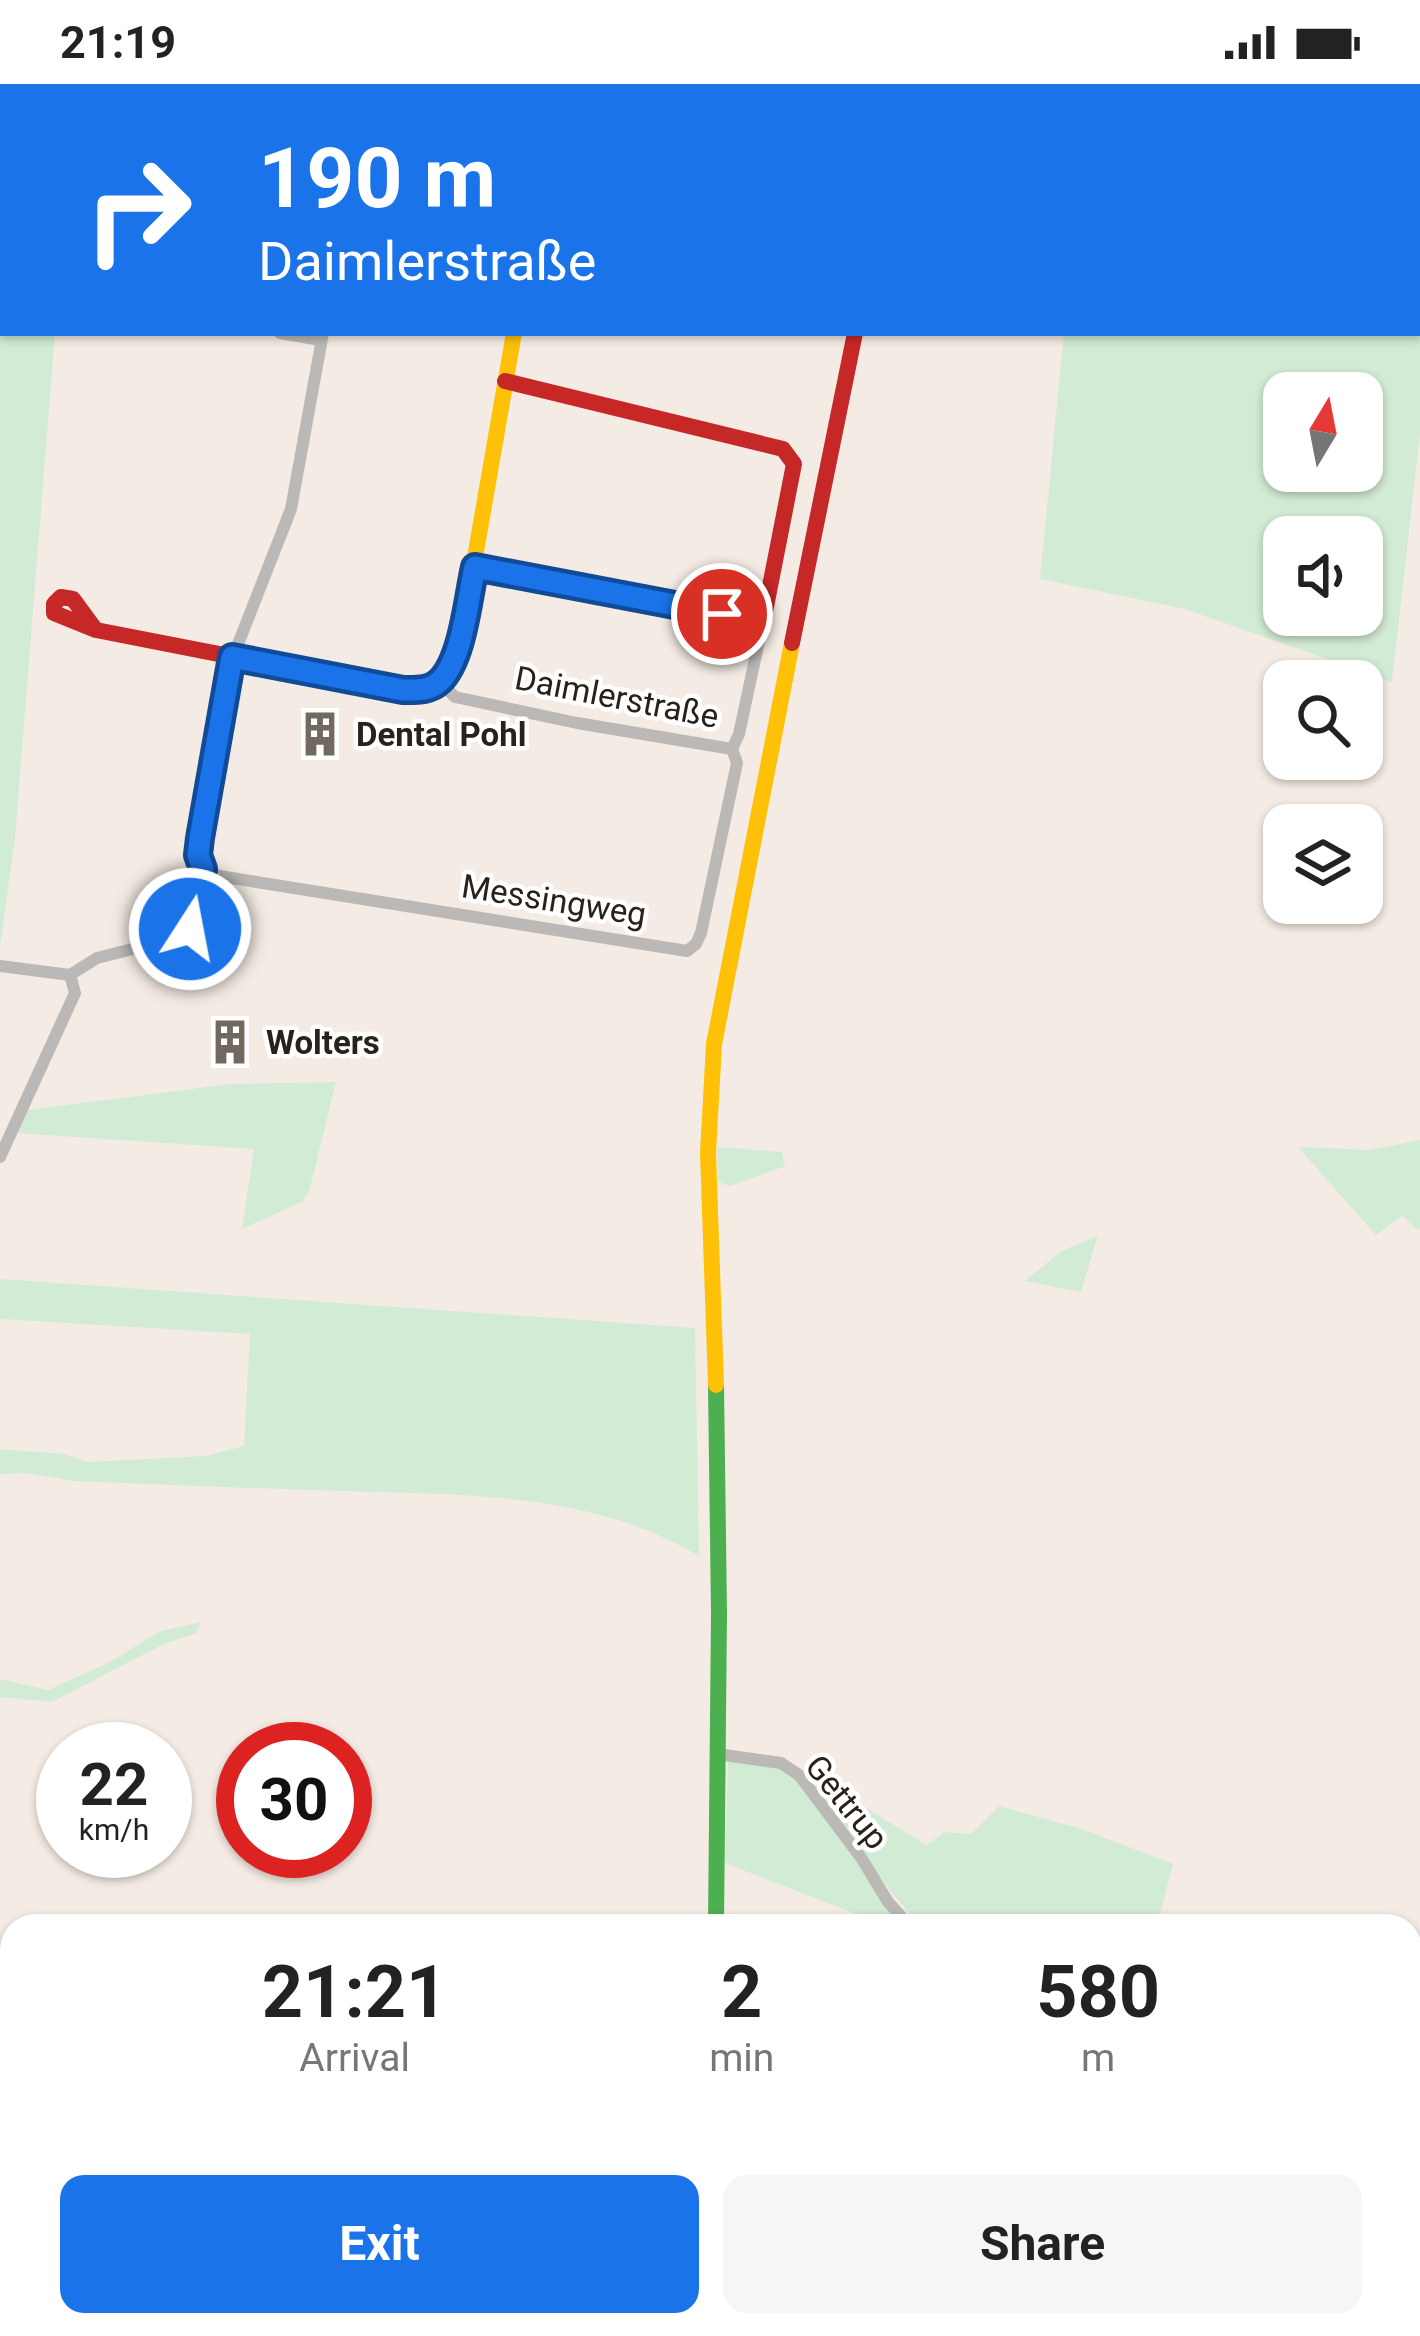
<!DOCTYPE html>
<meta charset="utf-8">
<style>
:root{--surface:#fff;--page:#f6f6f6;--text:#222;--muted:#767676;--accent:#1a73e8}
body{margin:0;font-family:Roboto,sans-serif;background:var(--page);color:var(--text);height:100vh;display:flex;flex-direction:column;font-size:45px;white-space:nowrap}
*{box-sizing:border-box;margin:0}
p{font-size:39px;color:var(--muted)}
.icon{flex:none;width:66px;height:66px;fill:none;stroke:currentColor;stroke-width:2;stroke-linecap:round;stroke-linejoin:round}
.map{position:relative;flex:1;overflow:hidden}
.details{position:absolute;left:0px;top:1830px;width:1422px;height:423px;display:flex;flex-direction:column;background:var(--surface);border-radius:36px 36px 0 0;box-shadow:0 3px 9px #0004}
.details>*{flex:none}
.guide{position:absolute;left:0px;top:0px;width:1422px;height:252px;box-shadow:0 3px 9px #0004;background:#1a73e8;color:#fff;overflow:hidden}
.needle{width:78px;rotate:10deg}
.fabs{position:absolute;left:1263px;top:288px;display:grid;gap:24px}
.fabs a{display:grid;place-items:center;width:120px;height:120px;border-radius:24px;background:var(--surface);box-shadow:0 3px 9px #0004;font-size:60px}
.speed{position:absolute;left:36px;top:1638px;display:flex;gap:24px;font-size:60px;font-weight:700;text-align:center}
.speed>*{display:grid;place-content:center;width:156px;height:156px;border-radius:50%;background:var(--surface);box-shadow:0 3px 9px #0004;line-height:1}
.speed small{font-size:30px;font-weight:400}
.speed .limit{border:18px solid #d22;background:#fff;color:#111}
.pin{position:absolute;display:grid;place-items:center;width:102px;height:102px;color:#fff;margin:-51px;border:6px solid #fff;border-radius:50%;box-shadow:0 3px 12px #0007}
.me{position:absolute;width:132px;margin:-66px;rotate:11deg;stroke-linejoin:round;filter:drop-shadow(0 0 9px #0008)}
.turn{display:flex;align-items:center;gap:42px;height:252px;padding:0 60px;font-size:54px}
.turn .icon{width:156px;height:156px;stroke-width:2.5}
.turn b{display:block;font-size:84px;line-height:102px}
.eta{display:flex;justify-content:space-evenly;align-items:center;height:204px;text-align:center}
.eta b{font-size:72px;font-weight:700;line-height:84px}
.cta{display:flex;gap:24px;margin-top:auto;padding:24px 60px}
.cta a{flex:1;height:138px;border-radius:24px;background:var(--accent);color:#fff;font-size:48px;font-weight:700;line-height:138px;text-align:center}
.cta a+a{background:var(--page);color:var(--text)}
.status{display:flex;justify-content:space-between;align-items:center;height:84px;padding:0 60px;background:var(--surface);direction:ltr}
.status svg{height:33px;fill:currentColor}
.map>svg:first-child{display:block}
</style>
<div class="status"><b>21:19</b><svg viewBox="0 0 49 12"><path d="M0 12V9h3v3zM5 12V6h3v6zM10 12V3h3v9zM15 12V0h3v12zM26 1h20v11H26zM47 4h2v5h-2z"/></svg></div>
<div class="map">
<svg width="1420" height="2252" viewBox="0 0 1420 2252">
<rect width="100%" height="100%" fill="#f4ece4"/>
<!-- green -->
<g fill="#d2ebd4" fill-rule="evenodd">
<path d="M0,0l60,3h-57v246h52l-40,505 -15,108z"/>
<path d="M1237,0h183v350l-28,248 -207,-73 -145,-30 24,-246h355v-246h-183zM1284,309h78v78h-78zM1284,453h78v78h-78z"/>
<path d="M336,998l-27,110 -7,10 -60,27 12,-80 -238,-16 11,-23 204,-26z"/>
<path d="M1420,1056v88l-2,2 -16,-14 -26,19 -78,-88 71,3z"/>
<path d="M717,1063l65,5 3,14 -55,20 -12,-4z"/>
<path d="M1098,1151l-17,57 -56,-11 35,-29z"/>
<path d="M0,1195l695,49 4,228c-108,-65 -236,-61 -359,-65 -89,-3 -178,-6 -267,-10l-48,-8 -25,1v-25l64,5 24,8 117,-6 39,-10 6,-112 -250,-15z"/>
<path d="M201,1538l-4,11 -31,10 -114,59 -52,-5v-18l48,11 62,-28 51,-31z"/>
<path d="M734,1674l55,12 118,156h-20l-162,-63 3,-100z"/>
<path d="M826,1700l101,61 17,-13 27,2 28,-28 83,23 91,35 -16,62h-237l-37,-44 -68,-96z"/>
</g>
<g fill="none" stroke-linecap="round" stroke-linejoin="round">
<!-- street -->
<g stroke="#bbb8b5" stroke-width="12">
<path d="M564,3l1,-3"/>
<path d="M280,249l41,7"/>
<path d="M440,598l15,15 122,26 155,26"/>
<path d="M732,665l7,-15 24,-112"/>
<path d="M203,785l16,7 468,75 9,-7 5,-11 36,-170 -5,-14"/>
<path d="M0,882l70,9"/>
<path d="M70,891l27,-17 83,-21 10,-8 13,-60 -5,-14 2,-17 33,-181 58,-148 32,-176"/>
<path d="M0,1073l75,-164 -5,-18"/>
<path d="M717,1670l64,9 18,12 63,84 26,43 22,24"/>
<path d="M1410,2084l10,6"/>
</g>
<!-- fast -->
<g stroke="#4caf50" stroke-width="16">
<path d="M716,1301l3,228 -3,313"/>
<path d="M711,2252l1,-11"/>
</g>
<!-- slow -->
<g stroke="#ffc107" stroke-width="16">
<path d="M97,0l12,3"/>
<path d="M902,3l1,-3"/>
<path d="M466,525l48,-276"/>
<path d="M716,1301l-8,-232 6,-109 78,-401"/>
</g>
<!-- jam -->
<g stroke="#c62828" stroke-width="16">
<path d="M475,483l288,55 31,-158 -11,-15 -278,-68"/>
<path d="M95,545l-22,-30 -12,-2 -7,7v9l42,17 307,60c53,0 53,-38 63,-81"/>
<path d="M792,559l63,-310"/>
</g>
</g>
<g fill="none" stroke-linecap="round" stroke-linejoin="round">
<!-- route casing -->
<g stroke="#114b97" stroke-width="30">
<path id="route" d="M190,845l13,-60 -5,-14 2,-17 32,-181 171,33c13,0 27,1 37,-9 23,-22 28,-84 35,-114l247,47"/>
</g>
<!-- route -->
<use href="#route" stroke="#1a73e8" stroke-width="21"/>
</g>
<!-- icons -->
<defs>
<g id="building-bare" transform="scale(3.6)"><path d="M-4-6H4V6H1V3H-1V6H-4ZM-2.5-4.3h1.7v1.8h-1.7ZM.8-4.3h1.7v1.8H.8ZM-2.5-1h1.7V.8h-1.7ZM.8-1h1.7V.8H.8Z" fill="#71685f" stroke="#fff" stroke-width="2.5" paint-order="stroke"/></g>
</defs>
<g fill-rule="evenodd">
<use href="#building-bare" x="320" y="650"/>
<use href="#building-bare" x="230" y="958"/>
</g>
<g text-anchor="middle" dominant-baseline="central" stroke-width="9" stroke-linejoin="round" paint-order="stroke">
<!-- street labels -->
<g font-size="33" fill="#2a2118" stroke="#fff">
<text transform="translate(617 613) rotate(11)">Daimlerstraße</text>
<text transform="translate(554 816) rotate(9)">Messingweg</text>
<text transform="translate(847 1718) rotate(51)">Gettrup</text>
</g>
<!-- poi labels -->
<g font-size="33" font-weight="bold" fill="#2a2118" stroke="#fff" text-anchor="start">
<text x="356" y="650">Dental Pohl</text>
<text x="266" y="958">Wolters</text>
</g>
</g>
</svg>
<div class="fabs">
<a><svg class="needle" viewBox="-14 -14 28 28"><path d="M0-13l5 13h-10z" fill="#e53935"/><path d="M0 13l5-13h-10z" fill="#767676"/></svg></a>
<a><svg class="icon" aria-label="sound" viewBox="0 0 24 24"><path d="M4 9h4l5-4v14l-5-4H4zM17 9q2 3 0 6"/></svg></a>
<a><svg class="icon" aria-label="search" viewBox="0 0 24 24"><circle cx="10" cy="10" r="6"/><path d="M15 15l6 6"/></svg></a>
<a><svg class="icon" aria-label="layers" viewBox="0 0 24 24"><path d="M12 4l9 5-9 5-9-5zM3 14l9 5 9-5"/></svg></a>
</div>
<div class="speed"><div>22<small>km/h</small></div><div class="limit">30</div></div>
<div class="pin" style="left:722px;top:530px;background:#d93025"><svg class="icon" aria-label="arrive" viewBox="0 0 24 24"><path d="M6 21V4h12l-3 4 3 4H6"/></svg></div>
<svg class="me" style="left:190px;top:845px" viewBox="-20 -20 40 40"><circle r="17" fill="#1a73e8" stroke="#fff" stroke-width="3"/><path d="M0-11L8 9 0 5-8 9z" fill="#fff"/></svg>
<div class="guide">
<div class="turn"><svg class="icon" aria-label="right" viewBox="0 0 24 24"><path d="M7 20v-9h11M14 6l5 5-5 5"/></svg><div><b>190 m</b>Daimlerstraße</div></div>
</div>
<section class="details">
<div class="eta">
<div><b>21:21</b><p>Arrival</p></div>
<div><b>2</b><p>min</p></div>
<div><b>580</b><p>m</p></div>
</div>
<div class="cta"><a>Exit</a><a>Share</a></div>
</section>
</div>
